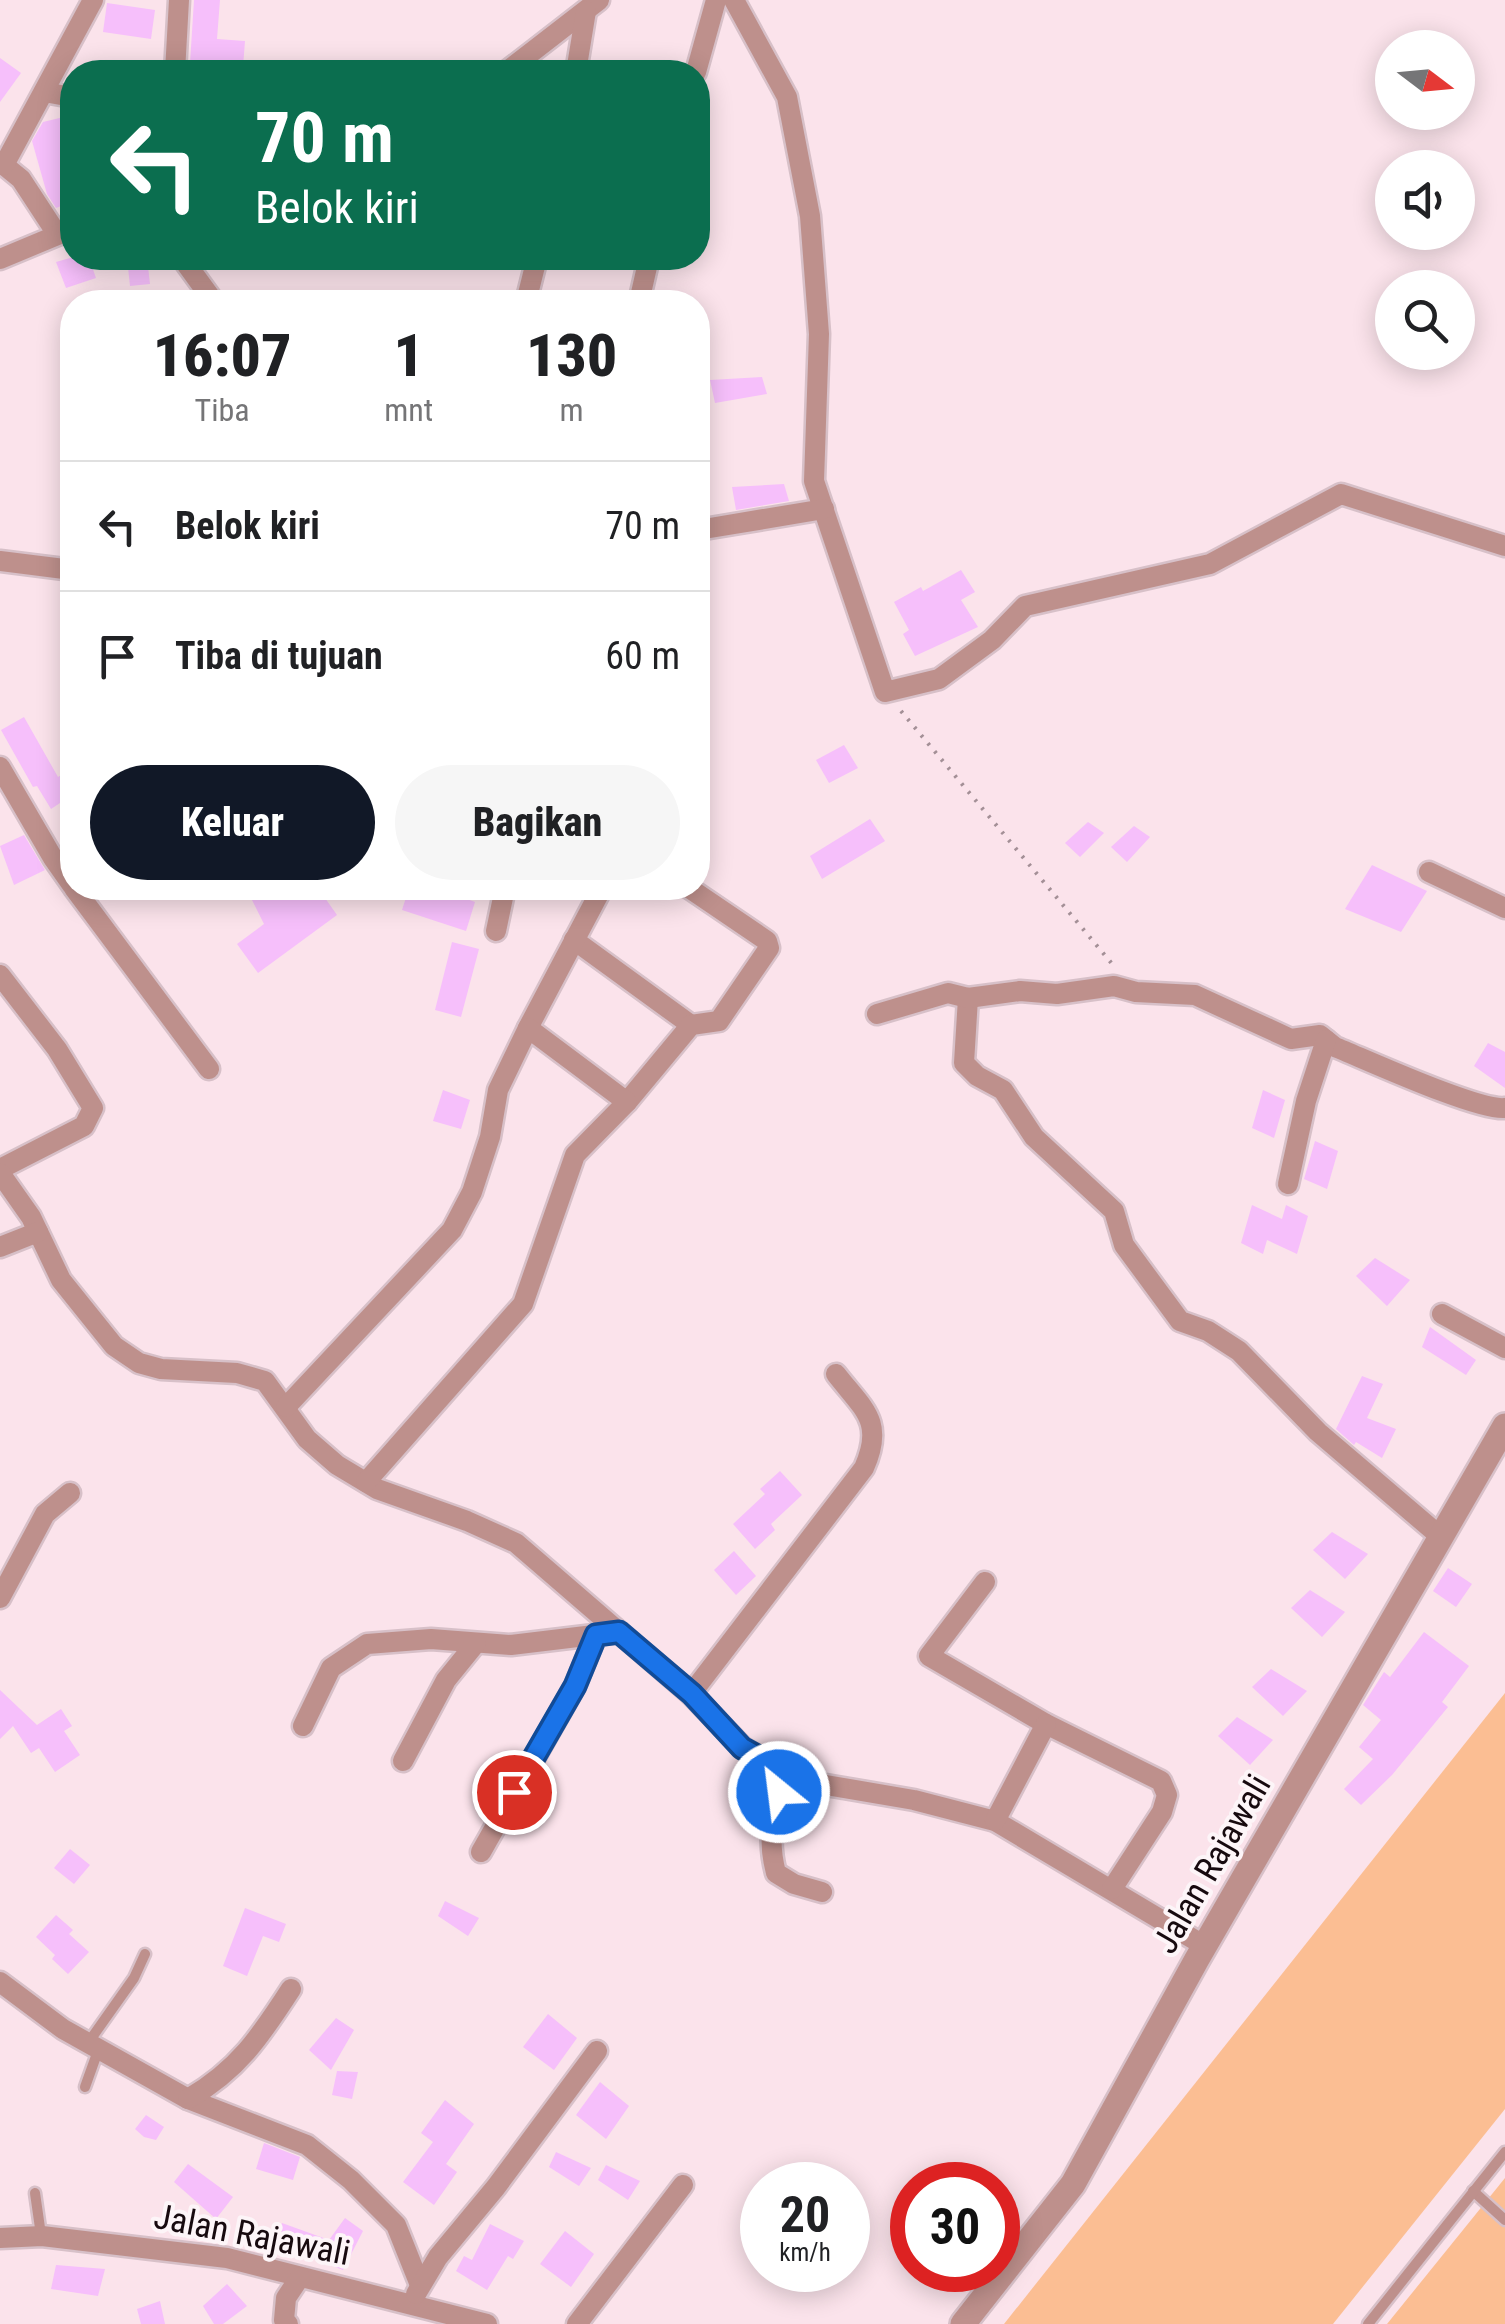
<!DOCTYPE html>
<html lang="id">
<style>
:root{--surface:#fff;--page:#f6f6f6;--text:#202124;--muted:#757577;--line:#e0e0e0;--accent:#111827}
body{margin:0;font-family:"Roboto Condensed",sans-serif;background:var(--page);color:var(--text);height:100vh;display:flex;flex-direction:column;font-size:38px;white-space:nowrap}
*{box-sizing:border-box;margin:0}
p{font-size:32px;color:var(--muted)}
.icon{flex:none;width:55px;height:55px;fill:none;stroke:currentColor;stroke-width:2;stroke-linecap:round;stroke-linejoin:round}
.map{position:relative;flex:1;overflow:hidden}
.drawer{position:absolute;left:60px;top:290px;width:650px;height:610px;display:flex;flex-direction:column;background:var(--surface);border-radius:40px;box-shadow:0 5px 25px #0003}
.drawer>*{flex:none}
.hud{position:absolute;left:60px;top:60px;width:650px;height:210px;border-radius:40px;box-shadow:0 5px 25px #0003;background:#0b6e4f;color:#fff;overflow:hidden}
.needle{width:65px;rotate:106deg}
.buttons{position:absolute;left:1375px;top:30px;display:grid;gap:20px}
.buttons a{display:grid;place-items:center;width:100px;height:100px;border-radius:50%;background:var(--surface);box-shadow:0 5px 25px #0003;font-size:50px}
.speed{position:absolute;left:740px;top:2162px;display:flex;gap:20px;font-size:50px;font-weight:700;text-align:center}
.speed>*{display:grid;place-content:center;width:130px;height:130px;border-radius:50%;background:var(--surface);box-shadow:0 5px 25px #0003;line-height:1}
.speed small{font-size:25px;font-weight:400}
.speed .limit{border:15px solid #d22;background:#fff;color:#111}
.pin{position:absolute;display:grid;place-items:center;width:85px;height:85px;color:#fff;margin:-42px;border:5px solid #fff;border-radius:50%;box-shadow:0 2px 10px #0007}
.me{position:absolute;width:110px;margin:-55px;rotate:331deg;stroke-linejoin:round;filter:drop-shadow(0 0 8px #0008)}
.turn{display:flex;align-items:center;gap:35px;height:210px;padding:0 30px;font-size:45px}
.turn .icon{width:130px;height:130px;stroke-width:2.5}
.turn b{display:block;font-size:70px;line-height:85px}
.eta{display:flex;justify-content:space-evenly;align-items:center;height:170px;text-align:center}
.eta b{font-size:60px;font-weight:800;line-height:70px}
.cta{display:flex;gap:20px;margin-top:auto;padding:20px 30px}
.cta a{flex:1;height:115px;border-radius:60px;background:var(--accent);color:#fff;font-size:40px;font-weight:800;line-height:115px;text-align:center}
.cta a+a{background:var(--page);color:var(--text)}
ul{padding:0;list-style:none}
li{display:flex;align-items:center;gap:30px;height:130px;padding:0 30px;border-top:2px solid var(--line)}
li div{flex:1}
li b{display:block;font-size:38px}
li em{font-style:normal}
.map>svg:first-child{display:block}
</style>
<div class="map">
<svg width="1505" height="2324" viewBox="0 0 1505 2324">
<rect width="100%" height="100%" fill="#fbe3eb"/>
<!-- green -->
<g fill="#fbbe93">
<path d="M1505,1693v416l-172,215h-329z"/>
<path d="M1505,2178v146h-118z"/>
</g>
<!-- building -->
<g fill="#f6bffb">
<path d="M194,0h26l-3,39 28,2 -2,26 -53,-4z"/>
<path d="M107,3l48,7 -4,29 -48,-7z"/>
<path d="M0,58l21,15 -21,29z"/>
<path d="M72,115v87l-16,6 -9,-14 -15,-53 11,-19z"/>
<path d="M70,258h19l7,20 -30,10 -10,-26z"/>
<path d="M127,258h20l3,26 -20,2z"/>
<path d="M762,377l5,17 -52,9 -5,-23z"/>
<path d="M784,484l5,17 -53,9 -4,-23z"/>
<path d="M961,570l14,22 -14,8 17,27 -63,29 -12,-22 6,-4 -15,-28 27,-15 2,4z"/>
<path d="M24,717l34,60 14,-9v27l-21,14 -14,-23 -4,1 -32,-57z"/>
<path d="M844,745l14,23 -29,15 -13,-23z"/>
<path d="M870,819l15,22 -63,38 -12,-23z"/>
<path d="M1088,822l16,11 -24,24 -15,-14z"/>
<path d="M1134,826l16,11 -23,25 -16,-15z"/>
<path d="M24,835l21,35 -31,15 -14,-39z"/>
<path d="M1372,865l55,26 -26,41 -56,-23z"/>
<path d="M246,888h72l19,27 -79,58 -21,-29 27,-20z"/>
<path d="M409,888h28l38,14 -9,29 -64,-21z"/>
<path d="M452,942l27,7 -18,68 -26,-7z"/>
<path d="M1488,1043l17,9v36l-31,-22z"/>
<path d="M443,1090l27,10 -9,29 -28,-8z"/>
<path d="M1263,1090l22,10 -11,38 -22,-10z"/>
<path d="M1315,1141l23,10 -11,38 -23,-10z"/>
<path d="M1252,1205l30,14 4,-14 22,11 -11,38 -30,-14 -4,14 -22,-11z"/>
<path d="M1375,1258l35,22 -23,26 -31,-30z"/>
<path d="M1430,1327l46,33 -10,15 -44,-28z"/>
<path d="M1362,1376l21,8 -16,34 29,11 -14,29 -26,-16 -2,3 -18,-16z"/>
<path d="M780,1471l22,24 -31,29 4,6 -20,19 -22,-25 32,-30 -5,-5z"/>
<path d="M1332,1532l36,22 -23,25 -32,-29z"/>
<path d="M734,1551l22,25 -20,19 -22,-25z"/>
<path d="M1448,1568l24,16 -16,23 -23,-16z"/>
<path d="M1310,1590l35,22 -23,25 -31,-29z"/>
<path d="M1424,1632l45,34 -27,36 6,5 -56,68 -31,30 -17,-16 29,-30 -14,-12 22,-27 -18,-15 21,-33 6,5z"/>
<path d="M1271,1669l36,22 -24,25 -31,-29z"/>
<path d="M0,1690l37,35 24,-16 11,17 -8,5 16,24 -25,17 -16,-24 -8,5 -18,-27 -13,13z"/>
<path d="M1237,1717l36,23 -23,25 -32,-29z"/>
<path d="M70,1849l20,16 -16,19 -20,-16z"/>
<path d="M445,1901l34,17 -11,18 -30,-20z"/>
<path d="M245,1908l41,16 -7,18 -16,-6 -16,40 -24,-10z"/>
<path d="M56,1915l17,15 -4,4 20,18 -21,22 -16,-15 3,-4 -19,-18z"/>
<path d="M548,2014l29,24 -23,32 -31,-23z"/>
<path d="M336,2018l18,12 -23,40 -22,-20z"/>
<path d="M337,2071l21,1 -6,27 -20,-4z"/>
<path d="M600,2082l29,24 -23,33 -30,-24z"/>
<path d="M445,2100l29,24 -28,40 11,8 -23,33 -31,-23 30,-40 -12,-9z"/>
<path d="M146,2115l18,12 -8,13 -12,-3 -9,-8z"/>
<path d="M264,2143l36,14 -7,23 -37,-11z"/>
<path d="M556,2152l35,16 -12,18 -30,-19z"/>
<path d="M188,2164l45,33 -17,22 -42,-37z"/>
<path d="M606,2165l34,16 -12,19 -30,-20z"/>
<path d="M345,2218l18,13 -20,39 -71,-27 10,-20 47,17z"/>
<path d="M490,2224l34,17 -11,18 -5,-3 -21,34 -31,-19 8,-15 8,4z"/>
<path d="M565,2231l29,23 -23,33 -31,-23z"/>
<path d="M56,2265l49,4 -7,27 -47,-7z"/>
<path d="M227,2284l20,22 -24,18h-9l-11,-18z"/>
<path d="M160,2301l5,23h-24l-4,-15z"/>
</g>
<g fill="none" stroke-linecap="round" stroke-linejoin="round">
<!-- service casing -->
<g stroke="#d7c0c8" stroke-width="15">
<g id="service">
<path d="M88,2043l46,-65 11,-24"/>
<path d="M85,2087l14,-39"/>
<path d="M1473,2191l32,29"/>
<path d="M35,2193l6,42"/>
<path d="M1368,2324l137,-172"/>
</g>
</g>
<!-- minor casing -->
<g stroke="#d7c0c8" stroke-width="25">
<g id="minor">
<path d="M734,0l53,97 23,119 9,118 -5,147 71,211 54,-13 53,-39 33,-34 185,-42 131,-70 164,52"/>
<path d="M175,72l4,-72"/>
<path d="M506,72l93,-72"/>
<path d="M576,72l10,-61"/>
<path d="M696,72l20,-72"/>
<path d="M44,92l28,5"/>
<path d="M0,162l21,17 36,55"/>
<path d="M4,165l89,-165"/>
<path d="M182,258l32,44"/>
<path d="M0,259l72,-30"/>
<path d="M526,302l11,-44"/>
<path d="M639,302l10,-44"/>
<path d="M698,530l126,-21"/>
<path d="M0,561l72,9"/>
<path d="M0,767l53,91 19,27"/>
<path d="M1429,872l76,36"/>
<path d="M74,888l135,181"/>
<path d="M496,931l9,-43"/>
<path d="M574,940l117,85"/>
<path d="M0,975l57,74 36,59 -9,18 -84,43"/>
<path d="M968,998l-4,65 13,13 26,14 31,47 80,74 10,34 56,76 28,10 31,20 79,81 123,105"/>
<path d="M877,1014l71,-21 20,5 52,-7 37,3 57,-8 22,6 59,3 96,44 29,-4 15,12c32,13 143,64 170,61"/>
<path d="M528,1028l74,-140"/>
<path d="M627,1102l64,-77 28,-4 50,-73 -2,-7 -78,-53"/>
<path d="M0,1173l31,44 30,63 53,66 25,17 22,6 76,4 28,8 42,58 30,26 40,24 90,32 49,22 175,151"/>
<path d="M1288,1184l18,-83 20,-61"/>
<path d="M0,1247l38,-15"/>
<path d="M1442,1314l63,34"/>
<path d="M836,1374c27,35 49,47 28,94l-173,226 52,54 43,24 34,12 94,16 81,21 210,125"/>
<path d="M286,1407l166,-177 20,-38 18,-55 8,-47 30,-62 99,74 -52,53 -52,149 -157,178"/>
<path d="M985,1582l-56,74 117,68 115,57 6,14 -5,17 -50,77"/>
<path d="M0,1598l45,-84 25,-21"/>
<path d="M303,1726l28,-58 36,-24 64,-5 80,6 108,-13"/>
<path d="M403,1761l43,-81 30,-37"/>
<path d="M786,1772c-12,35 -20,64 -10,101l18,11 28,8"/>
<path d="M995,1821l51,-97"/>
<path d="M481,1852l94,-166 21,-51"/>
<path d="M0,1982l63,47 125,70 119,46 44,35 45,45 24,60"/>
<path d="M188,2099c50,-29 72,-62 103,-110"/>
<path d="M0,2238l42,-2 185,22 260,66"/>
<path d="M416,2294l22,-37 58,-70 101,-136"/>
<path d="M288,2324l-4,-4 2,-22 14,-21"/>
<path d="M577,2324l106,-139"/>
</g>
</g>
<!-- tertiary casing -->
<g stroke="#d7c0c8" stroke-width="30">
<path id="tertiary" d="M963,2324l110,-140 124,-225 308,-533"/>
</g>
<!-- path -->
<path stroke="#a38f96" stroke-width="4" stroke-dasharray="2.5 8" stroke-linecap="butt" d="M901,711l212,254"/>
<!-- service -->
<use href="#service" stroke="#be908c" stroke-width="10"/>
<!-- minor -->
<use href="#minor" stroke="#be908c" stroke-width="20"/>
<!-- tertiary -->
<use href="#tertiary" stroke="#be908c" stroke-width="25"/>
</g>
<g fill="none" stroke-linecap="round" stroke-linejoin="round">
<!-- route casing -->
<g stroke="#114b97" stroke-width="25">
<path id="route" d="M514,1792l61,-106 21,-51 23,-3 73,62 50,54 44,24 -7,20"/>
</g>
<!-- route -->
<use href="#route" stroke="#1a73e8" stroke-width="18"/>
</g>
<g text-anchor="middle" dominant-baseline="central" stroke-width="8" stroke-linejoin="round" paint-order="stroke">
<!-- street labels -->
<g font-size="35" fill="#170a0f" stroke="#fdf5f8">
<text transform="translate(1212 1864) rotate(-60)">Jalan Rajawali</text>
<text transform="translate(252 2235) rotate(11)">Jalan Rajawali</text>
</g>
</g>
</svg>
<div class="buttons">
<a><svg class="needle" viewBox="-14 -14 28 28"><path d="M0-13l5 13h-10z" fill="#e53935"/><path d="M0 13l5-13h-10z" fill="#757577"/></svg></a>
<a><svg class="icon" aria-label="sound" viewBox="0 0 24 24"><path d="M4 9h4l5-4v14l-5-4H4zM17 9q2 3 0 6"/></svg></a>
<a><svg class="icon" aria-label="search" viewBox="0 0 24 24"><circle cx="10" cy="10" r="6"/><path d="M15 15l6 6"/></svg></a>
</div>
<div class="speed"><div>20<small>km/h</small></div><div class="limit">30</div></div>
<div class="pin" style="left:514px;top:1792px;background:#d93025"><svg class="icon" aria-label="arrive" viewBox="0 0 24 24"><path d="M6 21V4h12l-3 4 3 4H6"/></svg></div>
<svg class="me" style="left:779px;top:1792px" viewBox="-20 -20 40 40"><circle r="17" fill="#1a73e8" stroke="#fff" stroke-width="3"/><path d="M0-11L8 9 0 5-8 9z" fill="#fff"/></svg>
<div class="hud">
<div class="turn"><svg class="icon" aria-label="left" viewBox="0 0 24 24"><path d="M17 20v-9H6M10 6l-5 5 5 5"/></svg><div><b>70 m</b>Belok kiri</div></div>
</div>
<section class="drawer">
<div class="eta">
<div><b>16:07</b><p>Tiba</p></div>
<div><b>1</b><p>mnt</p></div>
<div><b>130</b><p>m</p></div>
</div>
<ul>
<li><svg class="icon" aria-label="left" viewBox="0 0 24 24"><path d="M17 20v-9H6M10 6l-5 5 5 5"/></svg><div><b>Belok kiri</b></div><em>70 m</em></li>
<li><svg class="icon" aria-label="arrive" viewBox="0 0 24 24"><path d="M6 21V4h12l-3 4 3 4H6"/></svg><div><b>Tiba di tujuan</b></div><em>60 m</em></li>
</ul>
<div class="cta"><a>Keluar</a><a>Bagikan</a></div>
</section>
</div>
